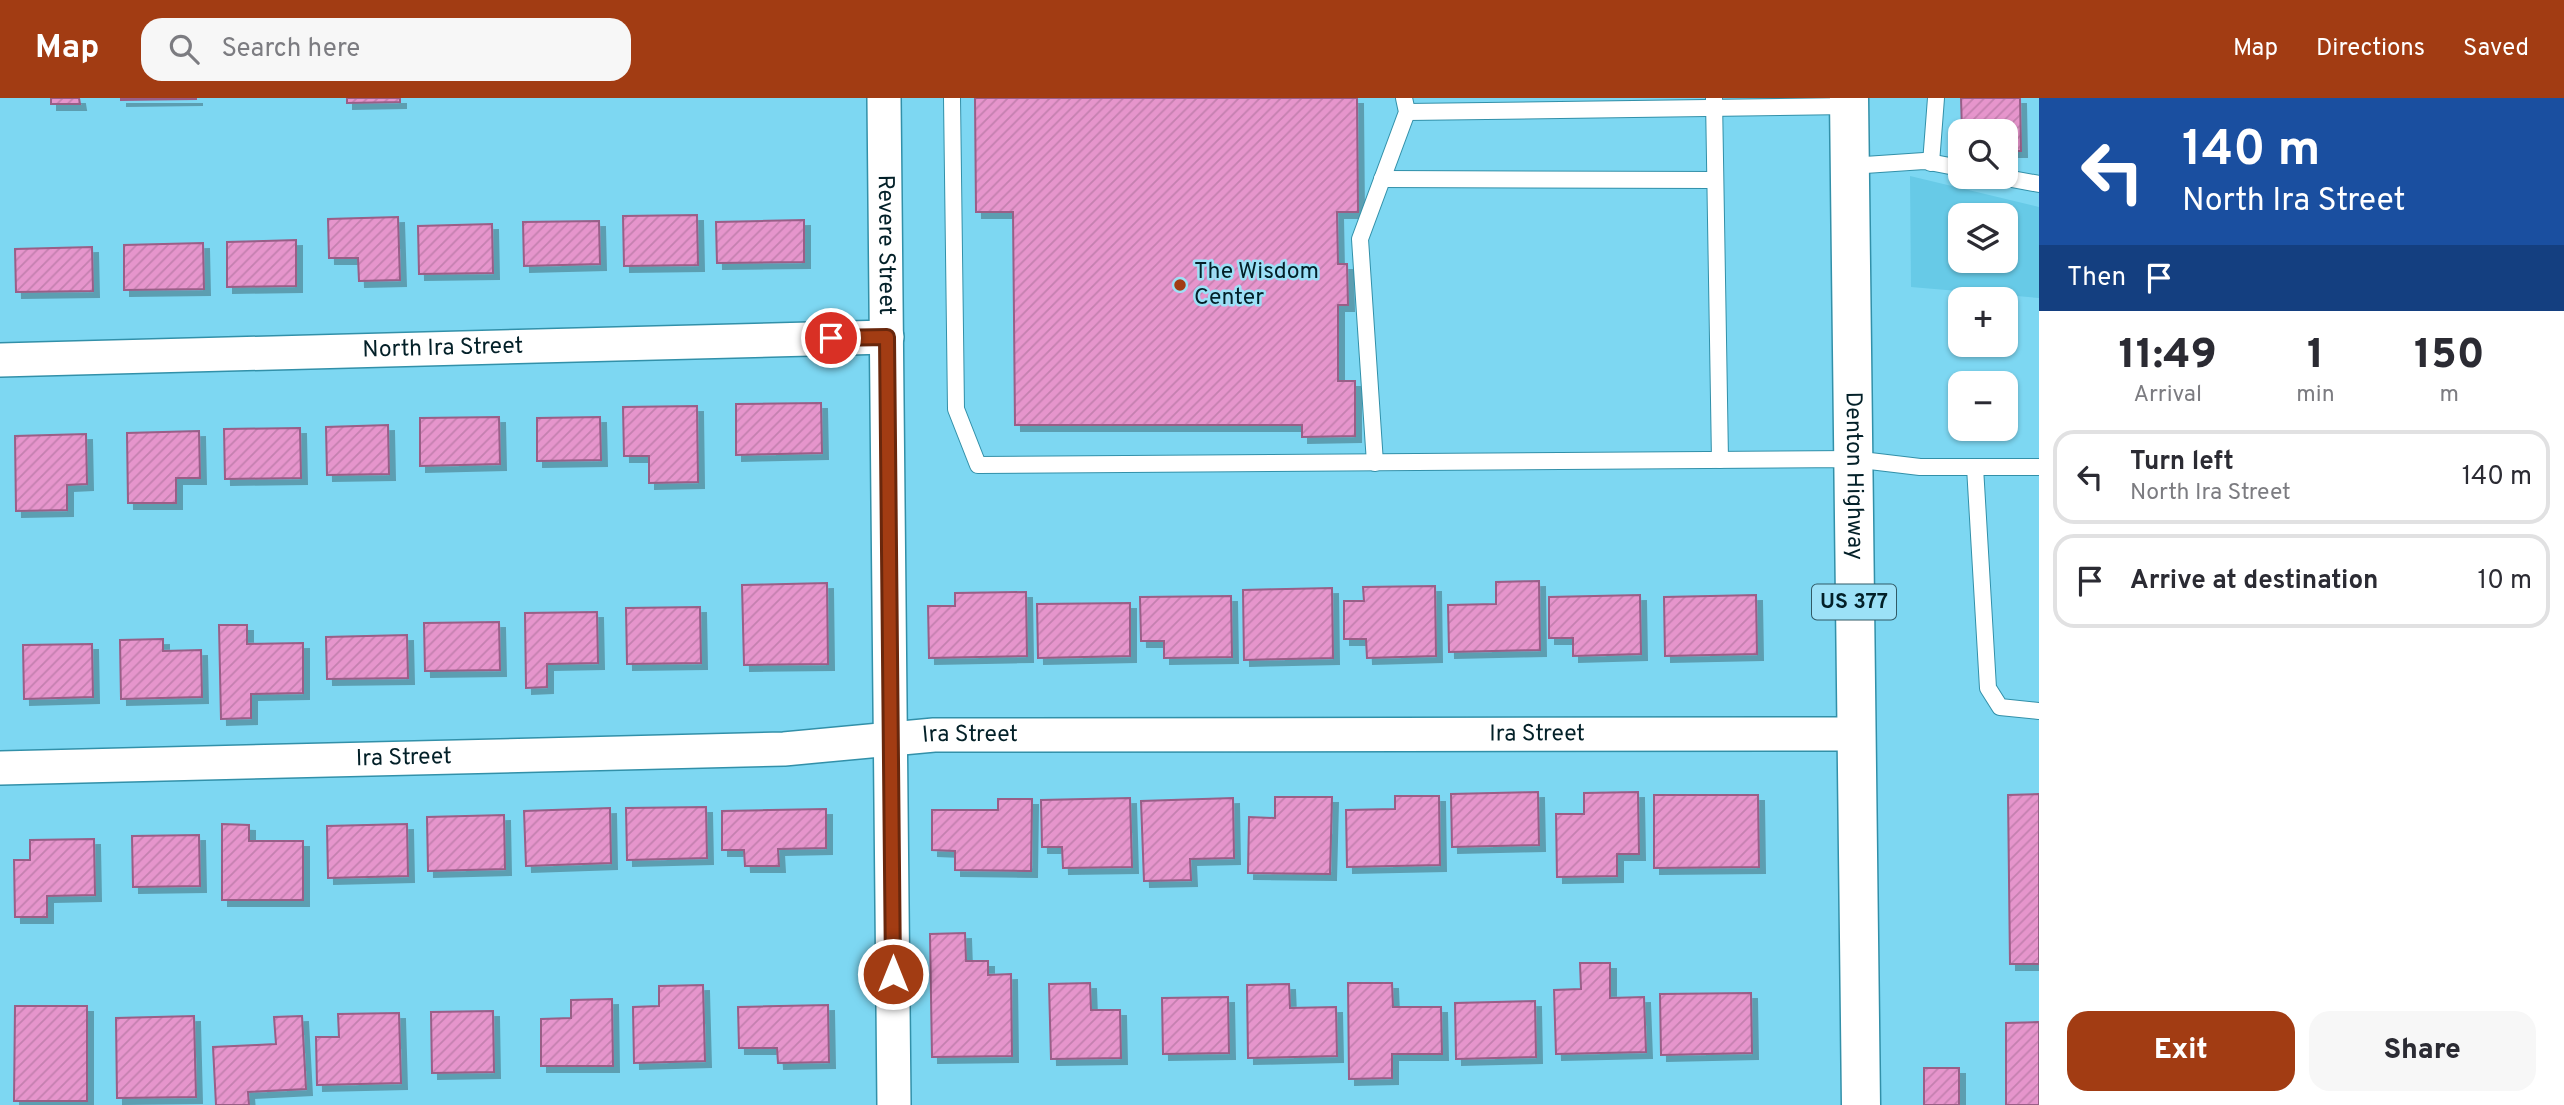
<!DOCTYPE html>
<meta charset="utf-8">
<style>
:root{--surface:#fff;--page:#f7f7f7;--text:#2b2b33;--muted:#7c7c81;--line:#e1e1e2;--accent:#a23c13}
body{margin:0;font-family:Overpass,sans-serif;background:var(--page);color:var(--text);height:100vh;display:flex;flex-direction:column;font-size:26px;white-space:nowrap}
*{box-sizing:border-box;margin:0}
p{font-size:23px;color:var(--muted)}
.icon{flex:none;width:38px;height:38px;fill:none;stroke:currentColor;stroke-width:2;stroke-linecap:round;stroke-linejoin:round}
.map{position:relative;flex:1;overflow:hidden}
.sheet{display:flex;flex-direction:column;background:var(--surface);width:525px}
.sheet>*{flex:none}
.hud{background:#1a4fa0;color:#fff;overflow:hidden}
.buttons{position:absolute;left:1948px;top:21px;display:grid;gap:14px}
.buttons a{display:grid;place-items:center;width:70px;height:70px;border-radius:14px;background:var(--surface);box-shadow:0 2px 5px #0004;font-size:35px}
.pin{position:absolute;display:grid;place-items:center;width:60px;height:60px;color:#fff;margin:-30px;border:4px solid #fff;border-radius:50%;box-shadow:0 2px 7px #0007}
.me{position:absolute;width:77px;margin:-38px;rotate:0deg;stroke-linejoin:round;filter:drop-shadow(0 0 5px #0008)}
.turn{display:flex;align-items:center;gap:24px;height:147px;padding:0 28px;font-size:32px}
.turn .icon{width:91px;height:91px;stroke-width:2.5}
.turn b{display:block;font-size:49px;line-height:60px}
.then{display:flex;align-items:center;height:66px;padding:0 28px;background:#0003;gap:14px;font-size:26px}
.eta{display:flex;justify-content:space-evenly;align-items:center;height:119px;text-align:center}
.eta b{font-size:42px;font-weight:800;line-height:49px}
.primary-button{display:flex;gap:14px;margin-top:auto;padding:14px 28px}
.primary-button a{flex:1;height:80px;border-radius:21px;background:var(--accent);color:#fff;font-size:28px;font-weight:800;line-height:80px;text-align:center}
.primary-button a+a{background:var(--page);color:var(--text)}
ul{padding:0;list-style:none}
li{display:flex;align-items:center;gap:21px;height:94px;margin:0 14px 10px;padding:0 14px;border:4px solid var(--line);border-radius:21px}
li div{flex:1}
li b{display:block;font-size:26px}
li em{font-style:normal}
header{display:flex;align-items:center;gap:42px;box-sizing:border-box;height:98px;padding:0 35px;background:var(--accent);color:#fff}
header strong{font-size:33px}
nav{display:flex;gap:38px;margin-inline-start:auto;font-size:24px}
.search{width:490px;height:63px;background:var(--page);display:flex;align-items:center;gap:18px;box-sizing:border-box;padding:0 24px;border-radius:21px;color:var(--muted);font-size:26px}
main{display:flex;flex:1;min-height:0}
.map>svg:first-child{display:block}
</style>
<header>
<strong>Map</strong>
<div class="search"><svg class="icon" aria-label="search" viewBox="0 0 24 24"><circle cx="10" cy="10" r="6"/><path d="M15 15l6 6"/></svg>Search here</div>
<nav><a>Map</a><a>Directions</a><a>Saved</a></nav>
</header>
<main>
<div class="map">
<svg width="2039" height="1007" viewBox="0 0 2039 1007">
<defs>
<pattern id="building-hatch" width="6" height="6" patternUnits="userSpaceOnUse" patternTransform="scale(1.75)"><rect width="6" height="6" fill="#e695cc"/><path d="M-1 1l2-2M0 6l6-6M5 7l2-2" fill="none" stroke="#c480af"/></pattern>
<filter id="shadow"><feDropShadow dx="6" dy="6" stdDeviation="0" flood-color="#0004"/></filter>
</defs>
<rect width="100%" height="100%" fill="#7dd7f2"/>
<!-- built -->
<path fill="#67cae7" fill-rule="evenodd" d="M1910,78l129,31v91l-128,-11zM1960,117h46v46h-46z"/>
<!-- building -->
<g fill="url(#building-hatch)" stroke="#995e87" stroke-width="2" filter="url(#shadow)">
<path d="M51,0h28l1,6h-29z"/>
<path d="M121,0h75v1l-75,1z"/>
<path d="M347,0h53v4l-53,1z"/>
<path d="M975,0h382l1,114h-21l1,52h9l1,41h-10v76h17v55l-53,1v-12h-287l-2,-213h-37z"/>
<path d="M1961,0h59l1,53h-15v-20h-44z"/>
<path d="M697,117l1,50 -74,1 -1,-50z"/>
<path d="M398,119l2,63 -41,1 -1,-23h-29l-1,-39z"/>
<path d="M804,122v42l-87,1 -1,-41z"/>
<path d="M599,123l1,43 -76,2 -1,-44z"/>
<path d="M492,126l1,49 -74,1 -1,-48z"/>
<path d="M296,142v46l-69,1v-45z"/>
<path d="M203,145l1,46 -80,1v-45z"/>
<path d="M92,149l1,44 -77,1 -1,-43z"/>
<path d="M821,305l1,50 -86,2v-51z"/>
<path d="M697,308l1,76 -49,1v-27h-25l-1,-49z"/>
<path d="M499,319l1,47 -80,2v-48z"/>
<path d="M600,319l1,43 -64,1v-43z"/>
<path d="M388,327l1,49 -62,1 -1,-48z"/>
<path d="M300,330l1,50 -76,1 -1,-50z"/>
<path d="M199,333l1,47h-24v25h-48l-1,-70z"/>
<path d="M86,336l1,50 -20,1v25l-51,1 -1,-75z"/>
<path d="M1539,483l1,69 -91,2 -1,-47 48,-1v-22z"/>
<path d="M827,485l1,81 -84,1 -2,-80z"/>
<path d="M1435,488l1,70 -69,2 -1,-19h-22v-38h20l-1,-14z"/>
<path d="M1332,490l1,70 -89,2 -1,-70z"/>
<path d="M1026,494l1,64 -98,2 -1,-52h27v-13z"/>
<path d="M1640,497l1,59 -68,2v-18h-24v-41z"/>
<path d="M1756,497l1,59 -92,2 -1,-59z"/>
<path d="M1231,498l1,61 -68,1v-17h-23l-1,-44z"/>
<path d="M1130,505v53l-92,2 -1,-54z"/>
<path d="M700,509l1,56 -74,1 -1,-56z"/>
<path d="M597,514l1,51 -51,1v23l-21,1 -1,-75z"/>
<path d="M499,524l1,48 -75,1 -1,-48z"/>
<path d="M219,527h28v19l56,-1v50l-52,1v24l-30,1z"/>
<path d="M407,537l1,43 -81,1 -1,-42z"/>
<path d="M163,541v12l38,-1 1,47 -81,2 -1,-59z"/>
<path d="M92,546l1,53 -69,2 -1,-54z"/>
<path d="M1538,694l1,53 -87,2 -1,-53z"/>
<path d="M1638,694l1,62h-22v22l-60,1 -1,-63h28v-21z"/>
<path d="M2039,696v170h-29l-2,-169z"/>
<path d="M1654,697h104l1,72 -105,1z"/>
<path d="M1395,698h44l1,69 -93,2 -1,-57 49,-1z"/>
<path d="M1275,699h57l-2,77 -82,-1 1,-56 26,1z"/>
<path d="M1130,700l2,69 -69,1 -1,-21h-20l-1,-47z"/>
<path d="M1233,700l1,60 -44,1 1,21 -47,1 -3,-80z"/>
<path d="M998,701h34l-1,72 -76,-1v-19l-23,-1v-40h66z"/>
<path d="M706,709l1,51 -80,2 -1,-52z"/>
<path d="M610,710l1,55 -85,3 -2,-55z"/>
<path d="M826,711v39l-48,1 1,17h-34l-1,-16h-22v-39z"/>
<path d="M504,717l1,54 -77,2 -1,-54z"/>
<path d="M222,726l27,1v16h54v59h-81z"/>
<path d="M407,726l1,52 -80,2 -1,-52z"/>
<path d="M199,737l1,51 -67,1 -1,-51z"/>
<path d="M94,741l1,56 -48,1v21h-32l-1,-57h16v-20z"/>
<path d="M965,835l1,28h22v14l23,-1 1,82 -80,1 -2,-123z"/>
<path d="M1580,865h30v35l34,-1 2,55 -90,2 -2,-64 27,-1z"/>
<path d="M1090,885l1,27h29l1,48 -70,1 -2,-75z"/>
<path d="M1348,885h44l1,24h48l1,47h-50v24l-43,1z"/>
<path d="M1289,886l1,24 46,-1 1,49 -89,2 -1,-73z"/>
<path d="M703,887l2,76 -71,2 -1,-56 26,-1v-20z"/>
<path d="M1751,895l1,60 -91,2 -1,-61z"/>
<path d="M1228,899l1,56 -66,1 -1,-56z"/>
<path d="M612,901l1,67h-72v-47l30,-1v-18z"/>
<path d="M1535,903l1,56 -80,2 -1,-56z"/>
<path d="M828,907l1,57 -51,1 -1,-15h-38l-1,-41z"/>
<path d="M15,908h72v95h-73z"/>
<path d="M493,913l1,61 -62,1 -1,-61z"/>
<path d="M399,915l2,70 -84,2 -1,-48h23l-1,-23z"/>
<path d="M194,918l2,81 -79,1 -1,-80z"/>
<path d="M302,918l4,73 -58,3 1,13h-33l-3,-58 63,-3 -2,-27z"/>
<path d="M2039,924v83h-33v-82z"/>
<rect x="1924" y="970" width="35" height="37"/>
</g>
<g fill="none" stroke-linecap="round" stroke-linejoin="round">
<!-- lane casing -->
<g stroke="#3290a9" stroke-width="18">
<g id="lane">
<path d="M952,0l4,311 22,56 875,-6 67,8h119"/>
<path d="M1714,1l6,361"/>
<path d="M1407,14l442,-6"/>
<path d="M1931,65l5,-65"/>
<path d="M1850,68l74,-5 36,7"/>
<path d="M2001,79l38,7"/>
<path d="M1382,81l333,1"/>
<path d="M1375,365l-15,-224 47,-127 -3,-14"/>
<path d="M1975,369l13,221 12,19 39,4"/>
</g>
</g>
<!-- street casing -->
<g stroke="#3290a9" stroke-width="36">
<g id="street">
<path id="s1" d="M884,0l10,1007"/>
<path id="s2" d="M0,262l887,-23"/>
<path id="s3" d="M0,670l784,-19 150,-14 922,-1"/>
</g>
</g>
<!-- primary casing -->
<g stroke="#3290a9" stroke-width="41">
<g id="primary">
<path id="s4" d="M1849,0l12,1007"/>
</g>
</g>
<!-- lane -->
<use href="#lane" stroke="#fff" stroke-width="16"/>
<!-- street -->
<use href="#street" stroke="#fff" stroke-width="33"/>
<!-- primary -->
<use href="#primary" stroke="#fff" stroke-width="38"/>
</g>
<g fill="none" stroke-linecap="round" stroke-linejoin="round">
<!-- route casing -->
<g stroke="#69270c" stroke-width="18">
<path id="route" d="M831,240l56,-1 6,637"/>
</g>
<!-- route -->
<use href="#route" stroke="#a23c13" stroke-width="12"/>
</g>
<!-- markers -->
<circle fill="#a23c13" stroke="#9ce1f7" stroke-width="2.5" cx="1180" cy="187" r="7"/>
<g text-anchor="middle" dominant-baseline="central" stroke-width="5" stroke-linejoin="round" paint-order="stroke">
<!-- shield labels -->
<rect fill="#9ce1f7" stroke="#315a66" stroke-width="2" x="1812" y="486.5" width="84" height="35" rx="5"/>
<g font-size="21" font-weight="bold" fill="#032028">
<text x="1854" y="504">US 377</text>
</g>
<!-- street labels -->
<g font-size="23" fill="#032028" stroke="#9ce1f7">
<text stroke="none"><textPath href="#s1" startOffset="147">Revere Street</textPath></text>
<text stroke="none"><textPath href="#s2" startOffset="443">North Ira Street</textPath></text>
<text stroke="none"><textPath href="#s4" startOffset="378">Denton Highway</textPath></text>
<text stroke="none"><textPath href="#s3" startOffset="1538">Ira Street</textPath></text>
<text stroke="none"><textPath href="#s3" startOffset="971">Ira Street</textPath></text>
<text stroke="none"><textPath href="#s3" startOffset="404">Ira Street</textPath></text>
</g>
<!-- poi labels -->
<g font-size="23" fill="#032028" stroke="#9ce1f7" text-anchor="start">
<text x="1194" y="174">The Wisdom<tspan x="1194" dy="26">Center</tspan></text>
</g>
</g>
</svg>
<div class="buttons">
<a><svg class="icon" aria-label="search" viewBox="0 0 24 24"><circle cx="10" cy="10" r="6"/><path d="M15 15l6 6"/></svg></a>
<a><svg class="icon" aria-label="layers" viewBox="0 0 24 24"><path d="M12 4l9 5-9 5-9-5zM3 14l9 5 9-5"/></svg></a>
<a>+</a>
<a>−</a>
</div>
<div class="pin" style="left:831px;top:240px;background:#d93025"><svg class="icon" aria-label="arrive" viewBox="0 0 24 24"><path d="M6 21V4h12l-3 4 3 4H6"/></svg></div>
<svg class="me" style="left:893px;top:876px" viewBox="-20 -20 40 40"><circle r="17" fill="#a23c13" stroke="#fff" stroke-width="3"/><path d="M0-11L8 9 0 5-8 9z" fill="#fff"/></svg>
</div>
<section class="sheet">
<div class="hud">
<div class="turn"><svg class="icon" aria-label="left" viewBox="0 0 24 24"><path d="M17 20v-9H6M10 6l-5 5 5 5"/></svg><div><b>140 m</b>North Ira Street</div></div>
<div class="then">Then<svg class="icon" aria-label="arrive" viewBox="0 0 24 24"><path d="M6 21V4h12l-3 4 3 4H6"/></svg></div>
</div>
<div class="eta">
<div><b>11:49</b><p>Arrival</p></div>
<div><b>1</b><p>min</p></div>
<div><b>150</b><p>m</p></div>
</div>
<ul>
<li><svg class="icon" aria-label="left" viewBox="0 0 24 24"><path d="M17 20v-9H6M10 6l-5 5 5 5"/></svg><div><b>Turn left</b><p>North Ira Street</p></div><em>140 m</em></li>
<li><svg class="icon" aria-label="arrive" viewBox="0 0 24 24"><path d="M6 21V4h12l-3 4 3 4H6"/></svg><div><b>Arrive at destination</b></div><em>10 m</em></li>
</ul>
<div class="primary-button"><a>Exit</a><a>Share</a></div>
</section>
</main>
